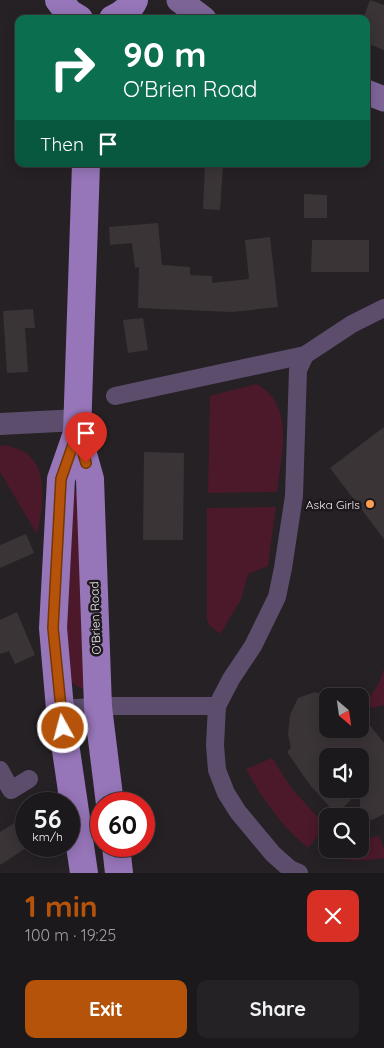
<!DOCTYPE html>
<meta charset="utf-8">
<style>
:root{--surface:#1c191c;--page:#252225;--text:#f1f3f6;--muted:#a0a0a3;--line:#3a383b;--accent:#b45309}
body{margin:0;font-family:Quicksand,sans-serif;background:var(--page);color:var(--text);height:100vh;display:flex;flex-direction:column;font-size:19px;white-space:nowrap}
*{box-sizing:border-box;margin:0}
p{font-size:16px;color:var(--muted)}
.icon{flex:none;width:28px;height:28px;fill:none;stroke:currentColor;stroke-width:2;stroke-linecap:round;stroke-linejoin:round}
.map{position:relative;height:873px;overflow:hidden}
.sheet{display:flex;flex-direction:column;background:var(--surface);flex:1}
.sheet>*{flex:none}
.banner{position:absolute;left:15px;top:15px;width:355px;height:152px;border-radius:10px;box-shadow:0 2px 12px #0003,0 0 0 1px var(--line);background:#0b6e4f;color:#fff;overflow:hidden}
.needle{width:32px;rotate:151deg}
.controls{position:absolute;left:319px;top:688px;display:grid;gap:10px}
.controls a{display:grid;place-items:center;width:50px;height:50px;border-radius:10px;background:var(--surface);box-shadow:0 2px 12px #0003,0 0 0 1px var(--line);font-size:25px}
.speed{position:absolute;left:15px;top:792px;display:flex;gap:10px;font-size:25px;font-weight:700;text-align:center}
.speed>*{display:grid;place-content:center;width:65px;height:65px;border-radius:50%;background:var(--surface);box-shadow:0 2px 12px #0003,0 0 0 1px var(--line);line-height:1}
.speed small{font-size:12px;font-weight:400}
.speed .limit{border:8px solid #d22;background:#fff;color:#111}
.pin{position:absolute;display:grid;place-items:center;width:42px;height:42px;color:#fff;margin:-51px -21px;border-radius:50% 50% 50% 0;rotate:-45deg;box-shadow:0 0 5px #0007}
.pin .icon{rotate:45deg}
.me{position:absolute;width:55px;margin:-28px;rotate:353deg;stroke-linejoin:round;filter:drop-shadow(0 0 4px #0008)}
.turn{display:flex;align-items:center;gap:18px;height:105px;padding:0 25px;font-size:22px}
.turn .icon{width:65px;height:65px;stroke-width:2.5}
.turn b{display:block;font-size:35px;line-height:42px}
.then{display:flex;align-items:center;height:48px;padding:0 25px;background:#0003;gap:10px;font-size:19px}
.round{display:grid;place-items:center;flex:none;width:52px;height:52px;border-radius:10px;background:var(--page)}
.headline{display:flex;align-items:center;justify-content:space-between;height:85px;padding:0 25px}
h1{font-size:30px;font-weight:700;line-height:38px;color:var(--accent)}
.primary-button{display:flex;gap:10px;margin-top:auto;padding:10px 25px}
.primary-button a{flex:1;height:58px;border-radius:10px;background:var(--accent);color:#fff;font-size:20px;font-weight:700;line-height:58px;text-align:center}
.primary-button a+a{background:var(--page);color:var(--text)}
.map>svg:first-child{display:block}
</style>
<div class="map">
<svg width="384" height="873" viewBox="0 0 384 873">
<rect width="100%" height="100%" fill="#252125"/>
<!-- green -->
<g fill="#4b192a">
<path d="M256,384c40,20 25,72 21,108l-69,1 2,-97z"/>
<path d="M4,445c6,2 14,3 19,6 27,16 20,57 14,83l-37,-62v-26z"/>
<path d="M66,491h18l4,199c-17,-4 -18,-8 -22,-25z"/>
<path d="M276,507l-8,59 -20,8 -7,26 -21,34 -11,-9 -2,-6v-111z"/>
<path d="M384,668v37l-12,3 -5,-2 -1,-3 13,-20z"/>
<path d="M272,758l21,32 33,36 -18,22c-27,-22 -45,-48 -62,-79z"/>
<path d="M379,836l5,13v9c-20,3 -43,5 -61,-6l4,-6 1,3h32v-11l7,1z"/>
</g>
<!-- building -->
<g fill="#3a3437" fill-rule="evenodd">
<path d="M370,0l14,5v45l-18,-7v-24h-3z"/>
<path d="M205,164l18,1 -3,45 -17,-1z"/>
<path d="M304,194l23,1v23h-23z"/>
<path d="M158,223l4,42 28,2v8l22,1v7l37,-4 -4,-39 25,-3 8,70 -46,5 -94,-4 1,-41 -4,1 -3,-25 -22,2 -1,-18z"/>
<path d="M312,240h57v32h-58z"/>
<path d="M33,309l2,19h-10l3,44 -21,1 -4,-62z"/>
<path d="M143,318l5,32 -20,3 -5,-33z"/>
<path d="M384,427v112l-54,-71z"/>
<path d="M144,452l40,1 -1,87h-40z"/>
<path d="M26,534l8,19 -34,15v-23z"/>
<path d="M17,612l18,43 -20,9 -6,-13 -9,3v-34z"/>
<path d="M315,692l13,3v34h32v-16l24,30v71l-12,6 -12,-2v-27l-24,23 -26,-29 -23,-33 4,-4 -3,-14 2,-19 8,-17zM328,756h32v33h-32z"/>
<path d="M26,816v32l-26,17v-33z"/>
</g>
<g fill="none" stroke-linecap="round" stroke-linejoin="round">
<!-- minor -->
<g stroke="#5c4d6d" stroke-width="18">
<path d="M115,396l190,-41 47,-31 32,-16"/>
<path d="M60,709l49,-3h108"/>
<path d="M0,770l11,20 18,-11"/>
<path d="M299,873l-9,-4 -17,-15 -35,-42 -12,-19 -9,-23 -2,-25 2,-39 14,-27 22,-33 24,-49 6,-29 11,-72 4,-126 7,-15"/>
</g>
<!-- tertiary -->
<path stroke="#5c4d6d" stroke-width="22" d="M0,424l78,-4"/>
<!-- secondary -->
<g stroke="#7d6497" stroke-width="25">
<path d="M179,0l25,19"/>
<path d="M366,92l18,7"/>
</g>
<!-- primary -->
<g stroke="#9675b8" stroke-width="28">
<path d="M59,0l10,13 10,6"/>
<path d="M113,19c9,-4 17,-10 21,-19"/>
<path d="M77,433l13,46 8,228 12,97"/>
<path d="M116,846l3,27"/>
<path d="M84,873l-24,-164 -7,-81 8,-149 16,-46 9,-269"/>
</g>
</g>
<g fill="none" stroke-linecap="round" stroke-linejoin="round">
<!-- route casing -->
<g stroke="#753606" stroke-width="12">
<path id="route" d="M63,728l-10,-100 1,-19 7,-130 16,-46 9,30"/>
</g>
<!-- route -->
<use href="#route" stroke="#b45309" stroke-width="9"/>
</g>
<!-- markers -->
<circle fill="#fb9e51" stroke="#1c181c" stroke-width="2" cx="370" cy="504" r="5"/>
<g text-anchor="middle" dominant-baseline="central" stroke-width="5" stroke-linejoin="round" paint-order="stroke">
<!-- poi labels -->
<g font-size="12" fill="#f1eef1" stroke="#1c181c" text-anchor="end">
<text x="360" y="504">Aska Girls</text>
</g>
<!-- street labels -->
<g font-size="12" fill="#f1eef1" stroke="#1c181c">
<text transform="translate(95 618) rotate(-92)">O'Brien Road</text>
</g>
</g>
</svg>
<div class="controls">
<a><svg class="needle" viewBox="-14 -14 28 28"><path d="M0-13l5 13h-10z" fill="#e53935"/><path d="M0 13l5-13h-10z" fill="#a0a0a3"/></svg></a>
<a><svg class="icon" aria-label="sound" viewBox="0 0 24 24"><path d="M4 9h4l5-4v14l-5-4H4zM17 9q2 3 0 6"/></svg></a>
<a><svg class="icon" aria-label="search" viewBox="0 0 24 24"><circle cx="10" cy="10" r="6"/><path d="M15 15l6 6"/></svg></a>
</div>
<div class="speed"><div>56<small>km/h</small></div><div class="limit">60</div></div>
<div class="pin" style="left:86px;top:463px;background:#d93025"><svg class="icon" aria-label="arrive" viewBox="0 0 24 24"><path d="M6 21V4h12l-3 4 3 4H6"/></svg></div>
<svg class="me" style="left:63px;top:728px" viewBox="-20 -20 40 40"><circle r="17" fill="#b45309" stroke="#fff" stroke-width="3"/><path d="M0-11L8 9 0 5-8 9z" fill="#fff"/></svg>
<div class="banner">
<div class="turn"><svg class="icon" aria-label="right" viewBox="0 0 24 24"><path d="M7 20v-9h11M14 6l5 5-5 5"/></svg><div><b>90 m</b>O'Brien Road</div></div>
<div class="then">Then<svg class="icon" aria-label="arrive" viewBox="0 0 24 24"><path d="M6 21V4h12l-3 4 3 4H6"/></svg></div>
</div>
</div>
<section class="sheet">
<div class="headline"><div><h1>1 min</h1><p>100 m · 19:25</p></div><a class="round" style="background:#d93025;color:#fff"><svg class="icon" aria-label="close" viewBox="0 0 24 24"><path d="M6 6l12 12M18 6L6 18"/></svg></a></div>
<div class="primary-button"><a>Exit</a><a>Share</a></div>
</section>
